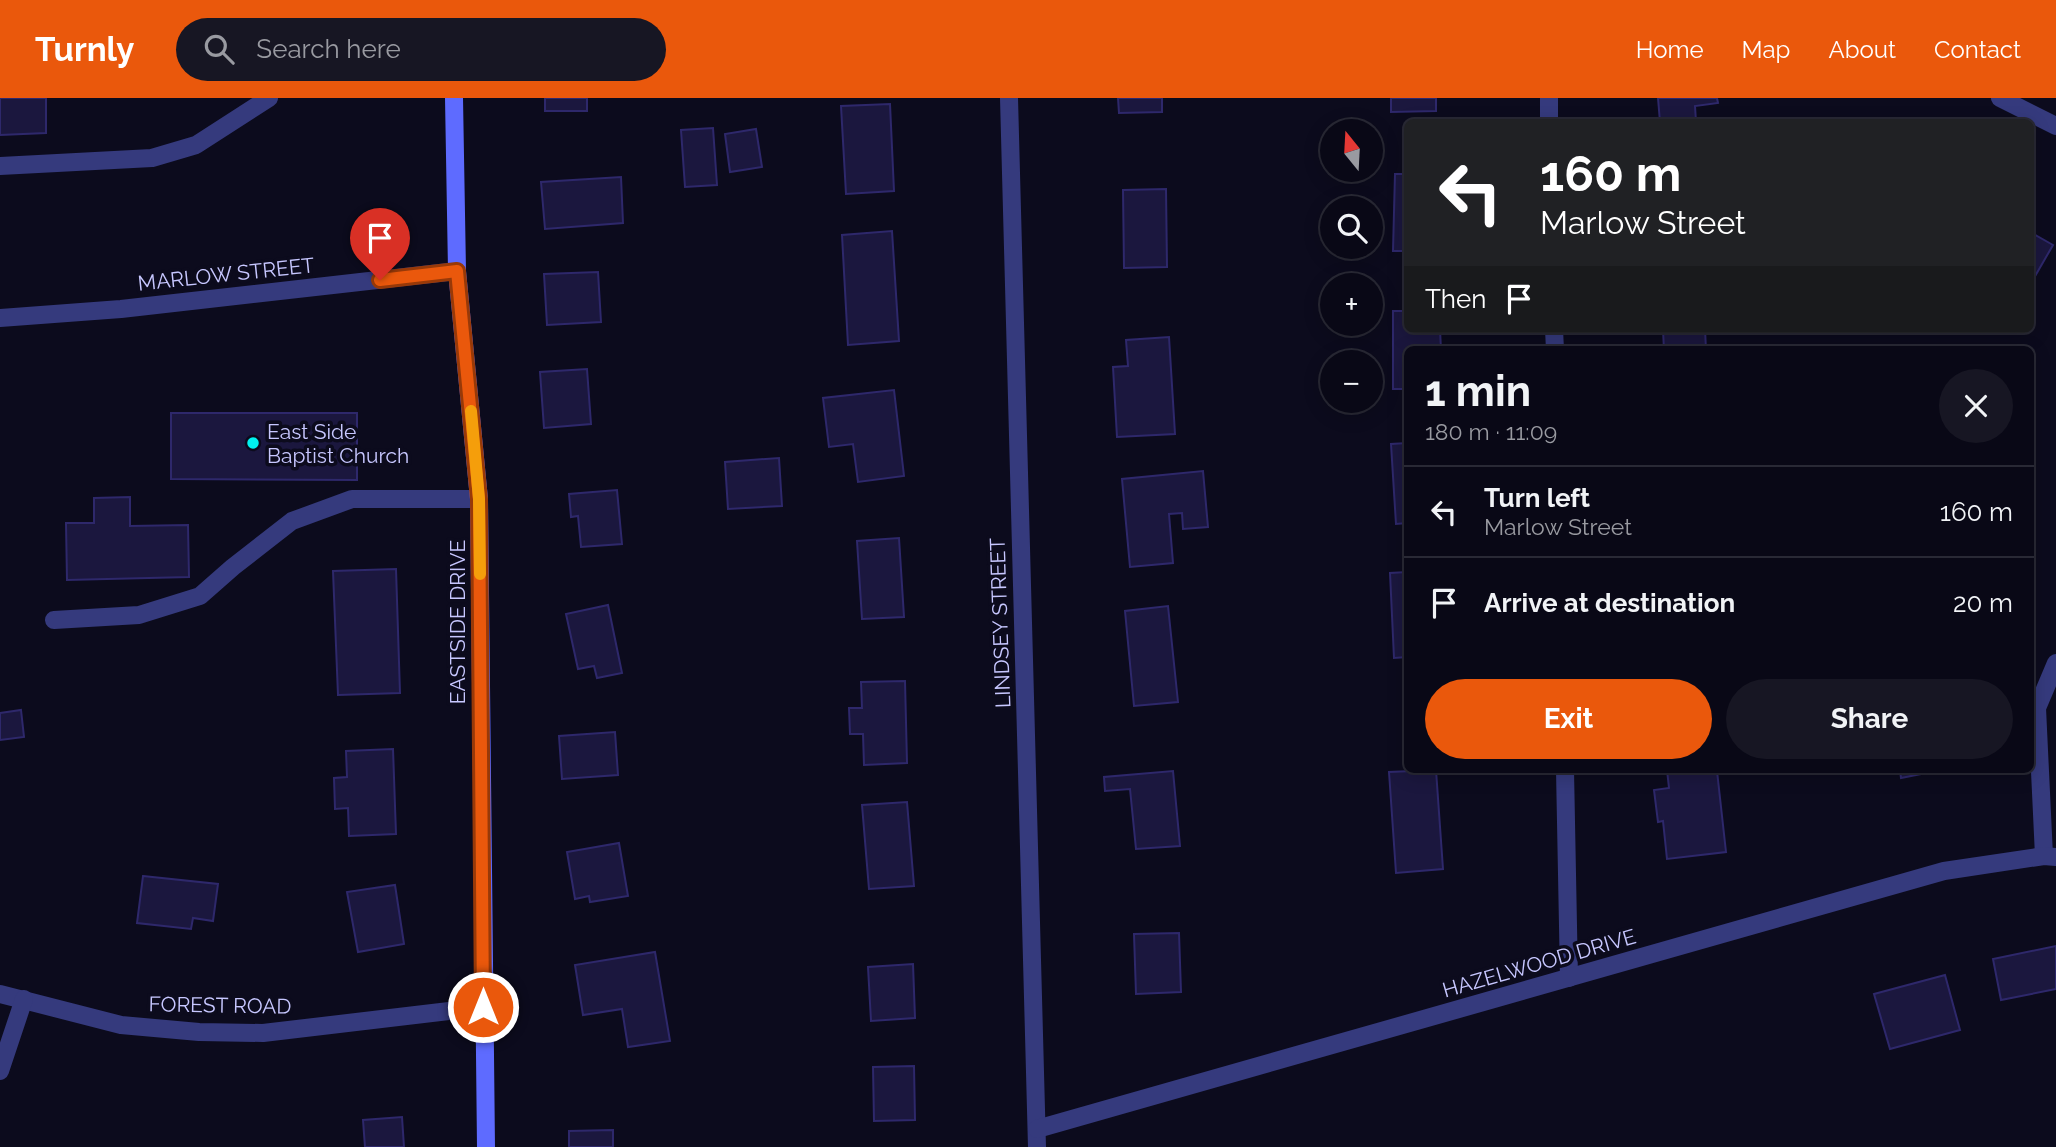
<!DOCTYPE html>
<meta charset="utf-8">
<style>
:root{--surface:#090816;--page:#171623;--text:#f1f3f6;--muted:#999aa1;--line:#292935;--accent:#ea580c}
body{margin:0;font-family:Raleway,sans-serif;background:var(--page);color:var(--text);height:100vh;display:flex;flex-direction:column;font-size:26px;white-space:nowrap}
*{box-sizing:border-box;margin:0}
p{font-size:23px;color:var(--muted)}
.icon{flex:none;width:38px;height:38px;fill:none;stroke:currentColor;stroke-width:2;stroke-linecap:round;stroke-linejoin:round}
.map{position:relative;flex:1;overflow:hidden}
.panel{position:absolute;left:1404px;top:248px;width:630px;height:427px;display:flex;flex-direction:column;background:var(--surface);border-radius:10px;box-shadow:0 4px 18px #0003,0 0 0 2px var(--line)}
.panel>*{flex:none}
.banner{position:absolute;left:1404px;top:21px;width:630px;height:214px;border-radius:10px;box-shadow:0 4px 18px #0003,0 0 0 2px var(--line);background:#202124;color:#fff;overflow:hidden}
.needle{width:46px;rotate:342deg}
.controls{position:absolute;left:1320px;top:21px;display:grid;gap:14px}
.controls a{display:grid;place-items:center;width:63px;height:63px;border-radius:50%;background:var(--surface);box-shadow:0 4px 18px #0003,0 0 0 2px var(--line);font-size:35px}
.pin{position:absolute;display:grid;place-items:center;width:60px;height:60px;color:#fff;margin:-72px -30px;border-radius:50% 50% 50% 0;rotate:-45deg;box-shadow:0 0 7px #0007}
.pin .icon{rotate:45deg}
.me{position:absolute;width:77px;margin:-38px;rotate:0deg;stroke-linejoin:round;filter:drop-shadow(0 0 5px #0008)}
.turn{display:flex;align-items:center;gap:24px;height:147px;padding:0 21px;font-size:32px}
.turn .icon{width:91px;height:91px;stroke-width:2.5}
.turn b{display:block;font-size:49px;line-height:60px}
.then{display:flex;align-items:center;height:66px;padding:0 21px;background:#0003;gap:14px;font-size:26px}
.round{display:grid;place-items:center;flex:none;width:74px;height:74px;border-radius:37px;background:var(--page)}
.summary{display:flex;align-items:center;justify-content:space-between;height:119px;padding:0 21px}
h1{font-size:42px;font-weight:700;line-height:52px}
.button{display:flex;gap:14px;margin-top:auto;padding:14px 21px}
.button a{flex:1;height:80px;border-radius:42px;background:var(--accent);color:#fff;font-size:28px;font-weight:700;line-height:80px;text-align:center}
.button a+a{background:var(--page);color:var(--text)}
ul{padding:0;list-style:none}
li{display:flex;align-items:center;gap:21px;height:91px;padding:0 21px;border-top:2px solid var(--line)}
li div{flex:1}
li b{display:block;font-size:26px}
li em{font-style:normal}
header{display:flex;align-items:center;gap:42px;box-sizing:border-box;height:98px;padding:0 35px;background:var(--accent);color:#fff}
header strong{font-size:33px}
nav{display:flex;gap:38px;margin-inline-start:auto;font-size:24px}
.search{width:490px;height:63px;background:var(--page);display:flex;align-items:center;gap:18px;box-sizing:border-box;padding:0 24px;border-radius:38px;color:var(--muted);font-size:26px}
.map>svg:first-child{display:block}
</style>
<header>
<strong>Turnly</strong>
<div class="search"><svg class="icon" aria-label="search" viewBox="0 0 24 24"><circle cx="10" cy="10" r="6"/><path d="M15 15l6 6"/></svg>Search here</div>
<nav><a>Home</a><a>Map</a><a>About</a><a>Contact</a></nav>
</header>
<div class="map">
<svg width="2056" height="1049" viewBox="0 0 2056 1049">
<rect width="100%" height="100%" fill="#0c0b1d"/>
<!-- building -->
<g fill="#1b173e" stroke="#2e286b" stroke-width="2">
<path d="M0,0h46v35l-46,2z"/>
<rect x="545" y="0" width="42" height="13"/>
<path d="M1118,0h44v14l-43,1z"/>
<path d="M1391,0h45v13l-45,1z"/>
<path d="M1658,0h59l1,5 -23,3 1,16h-36z"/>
<path d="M890,6l4,87 -48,3 -5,-88z"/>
<path d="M713,30l4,57 -32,2 -4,-57z"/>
<path d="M756,31l6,38 -32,5 -5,-38z"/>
<path d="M1395,76h12v77h-14z"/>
<path d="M621,79l2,46 -78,6 -4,-47z"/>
<path d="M1166,91l1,78 -43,1 -1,-78z"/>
<path d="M892,133l7,110 -51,4 -6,-110z"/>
<path d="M2030,134l23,13 -23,40z"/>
<path d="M598,174l3,50 -54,3 -3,-51z"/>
<path d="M1393,213h14v18h33l1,21h-34v39h-14z"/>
<path d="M1705,231l1,21h-42l-1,-20z"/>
<path d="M1169,239l6,97 -58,3 -4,-70 15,-1 -2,-26z"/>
<path d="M587,271l4,55 -47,4 -4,-56z"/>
<path d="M894,292l10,86 -46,6 -5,-38 -24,3 -6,-49z"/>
<path d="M171,315h186v67l-186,-1z"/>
<path d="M1407,345v80l-11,1 -5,-80z"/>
<path d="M779,360l3,48 -54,3 -3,-47z"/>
<path d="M1203,373l5,56 -25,2 -1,-16 -13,1 4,49 -43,4 -8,-88z"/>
<path d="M617,392l5,54 -41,3 -3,-31 -7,1 -2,-23z"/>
<path d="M130,399v29l58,-1 1,52 -122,3 -1,-57h28v-25z"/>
<path d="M899,440l5,79 -42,2 -5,-78z"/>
<path d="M396,471l4,124 -62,2 -5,-124z"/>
<path d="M1407,474v85l-13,1 -4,-85z"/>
<path d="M608,507l14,68 -25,5 -3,-12 -16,3 -12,-55z"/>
<path d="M1168,508l10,96 -44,4 -9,-95z"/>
<path d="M905,583l2,82 -43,2 -1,-31h-13l-1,-26h13l-1,-26z"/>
<path d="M21,612l3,27 -24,3v-27z"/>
<path d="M615,634l3,43 -56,4 -3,-43z"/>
<path d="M393,651l3,85 -47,2 -1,-28 -13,1 -1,-31 13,-1 -1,-26z"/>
<path d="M1436,672l7,99 -47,4 -7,-101z"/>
<path d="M1667,672l50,1 9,81 -59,7 -4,-38 -5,1 -4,-32 15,-2z"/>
<path d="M1900,672h41l-40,8z"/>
<path d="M1173,673l7,75 -44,3 -6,-60 -25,2 -1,-14z"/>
<path d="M907,704l7,84 -45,3 -7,-84z"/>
<path d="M619,745l9,53 -38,6 -1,-6 -14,3 -8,-47z"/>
<path d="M143,778l75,8 -5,37 -20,-3 -2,11 -54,-6z"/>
<path d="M395,787l9,59 -46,8 -11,-60z"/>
<path d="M1179,835l2,59 -45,2 -2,-60z"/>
<path d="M2056,848v43l-55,11 -8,-41z"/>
<path d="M655,854l15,89 -42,6 -6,-38 -39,6 -8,-50z"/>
<path d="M913,866l2,54 -44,3 -3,-54z"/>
<path d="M1945,877l15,55 -70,19 -16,-55z"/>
<path d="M914,968l1,54 -41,1 -1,-54z"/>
<path d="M402,1019l2,30h-39l-2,-27z"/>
<path d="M613,1032v17h-44v-16z"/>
</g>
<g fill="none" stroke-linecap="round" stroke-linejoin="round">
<!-- lane -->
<g stroke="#353a7d" stroke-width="18">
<path d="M0,68l152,-8 44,-13 73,-47"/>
<path d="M54,522l85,-5 61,-19 33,-29 59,-46 60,-22h127"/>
</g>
<!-- street -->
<g stroke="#353a7d" stroke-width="18">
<path d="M1009,0l28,1049"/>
<path d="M1549,0v24"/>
<path d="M2000,0l56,28"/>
<path d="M0,220l121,-9 336,-38"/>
<path d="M1554,231l1,21"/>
<path d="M1565,672l4,208"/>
<path d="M2044,758l-7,-148 19,-45"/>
<path d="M0,896l121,31 78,7 64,1 220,-26"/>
<path d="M0,973l24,-72"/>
<path d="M1037,1031l907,-258 100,-15 12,1"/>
</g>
<!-- secondary -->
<path stroke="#5e6bff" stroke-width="18" d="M454,0l3,173 22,228 7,648"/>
</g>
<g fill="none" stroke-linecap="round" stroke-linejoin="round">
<!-- route casing -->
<g stroke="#983908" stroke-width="18">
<path id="route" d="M380,182l77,-9 22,228 4,508"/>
</g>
<!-- route -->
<use href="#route" stroke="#ea580c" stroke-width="12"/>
<!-- slow -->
<path stroke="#f59e0b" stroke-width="12" d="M471,313l8,88 1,75"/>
</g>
<!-- markers -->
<circle fill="#00f2f0" stroke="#0c0b1d" stroke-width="2.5" cx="253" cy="345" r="7"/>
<g text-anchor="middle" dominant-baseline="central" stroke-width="7" stroke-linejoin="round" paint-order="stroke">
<!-- street labels -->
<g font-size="21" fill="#c7c7ff" stroke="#0c0b1d">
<text transform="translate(226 176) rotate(-6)">MARLOW STREET</text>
<text transform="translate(457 524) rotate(-90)">EASTSIDE DRIVE</text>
<text transform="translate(1000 525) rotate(-92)">LINDSEY STREET</text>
<text transform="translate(1539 865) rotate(-16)">HAZELWOOD DRIVE</text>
<text transform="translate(220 907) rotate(1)">FOREST ROAD</text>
</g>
<!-- poi labels -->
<g font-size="21" fill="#c7c7ff" stroke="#0c0b1d" text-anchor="start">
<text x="267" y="333">East Side<tspan x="267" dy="24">Baptist Church</tspan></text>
</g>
</g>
</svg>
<div class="controls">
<a><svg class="needle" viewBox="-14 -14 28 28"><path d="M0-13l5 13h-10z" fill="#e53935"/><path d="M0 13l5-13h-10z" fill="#999aa1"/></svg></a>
<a><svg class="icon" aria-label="search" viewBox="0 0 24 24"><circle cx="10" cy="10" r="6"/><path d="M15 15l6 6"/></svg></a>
<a>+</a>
<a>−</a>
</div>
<div class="pin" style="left:380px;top:182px;background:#d93025"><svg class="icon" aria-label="arrive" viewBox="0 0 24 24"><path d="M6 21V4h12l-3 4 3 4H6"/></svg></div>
<svg class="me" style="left:483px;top:909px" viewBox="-20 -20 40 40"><circle r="17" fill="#ea580c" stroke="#fff" stroke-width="3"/><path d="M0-11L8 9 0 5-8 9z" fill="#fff"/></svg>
<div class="banner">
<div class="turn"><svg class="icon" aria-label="left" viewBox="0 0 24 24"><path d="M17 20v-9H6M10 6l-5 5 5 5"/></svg><div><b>160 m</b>Marlow Street</div></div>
<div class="then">Then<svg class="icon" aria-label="arrive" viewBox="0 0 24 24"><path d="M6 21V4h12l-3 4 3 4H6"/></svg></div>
</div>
<section class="panel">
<div class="summary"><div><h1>1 min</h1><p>180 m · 11:09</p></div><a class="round"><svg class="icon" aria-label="close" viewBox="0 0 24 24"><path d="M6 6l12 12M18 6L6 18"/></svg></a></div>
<ul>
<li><svg class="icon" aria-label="left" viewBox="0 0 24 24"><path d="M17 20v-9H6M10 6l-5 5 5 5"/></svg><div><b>Turn left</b><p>Marlow Street</p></div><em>160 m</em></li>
<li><svg class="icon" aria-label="arrive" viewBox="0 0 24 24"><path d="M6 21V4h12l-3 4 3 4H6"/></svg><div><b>Arrive at destination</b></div><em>20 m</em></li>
</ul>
<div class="button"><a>Exit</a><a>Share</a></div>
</section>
</div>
